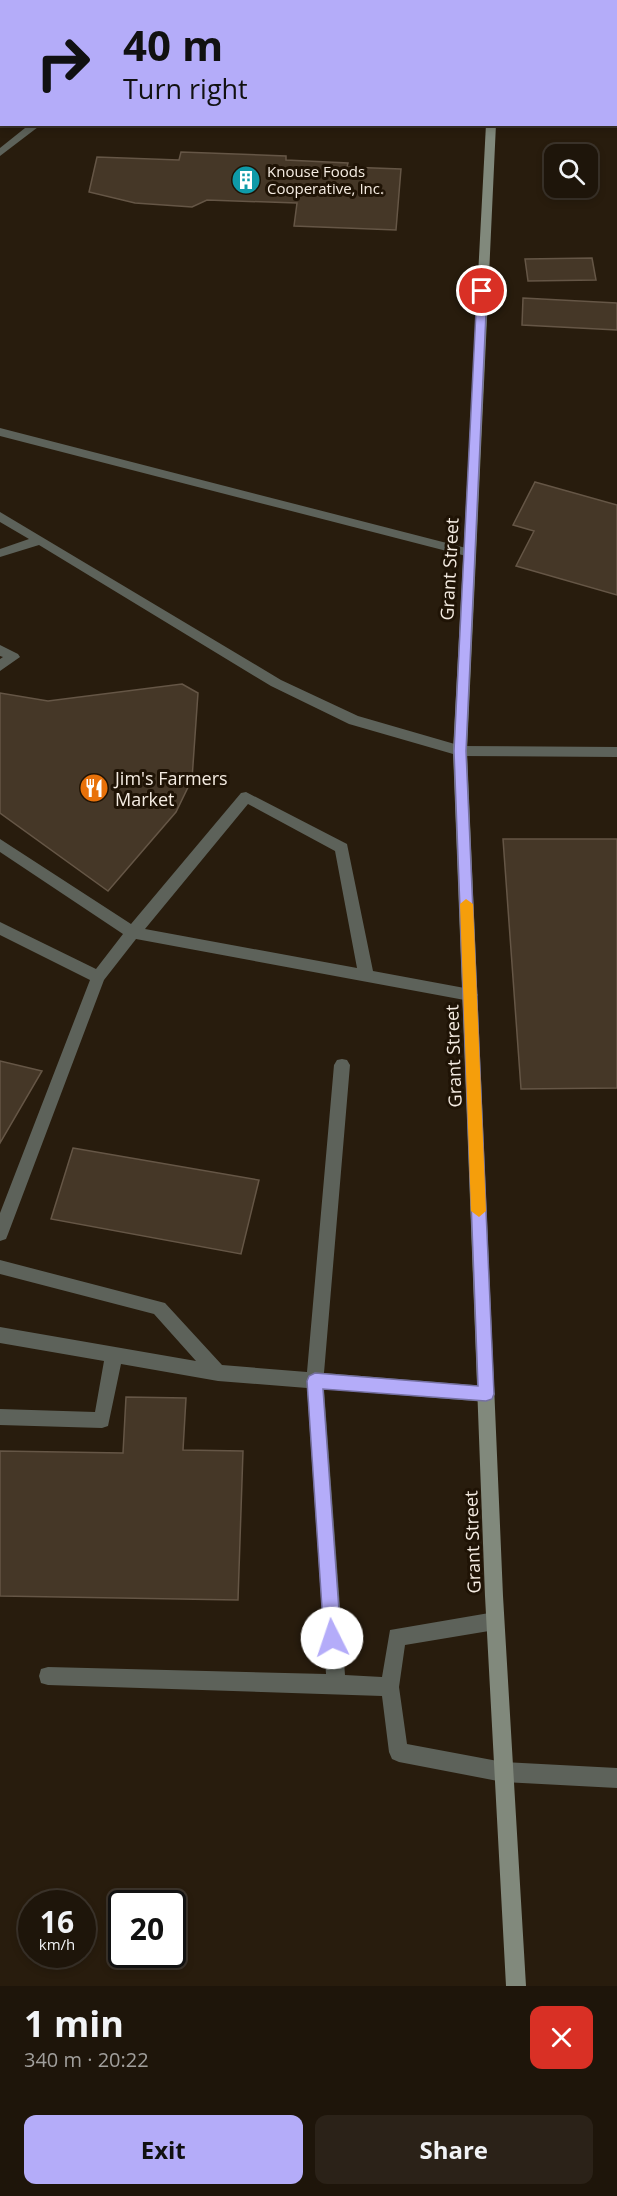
<!DOCTYPE html>
<meta charset="utf-8">
<style>
:root{--surface:#1e150a;--page:#2b2218;--text:#f1f3f6;--muted:#a19f9c;--line:#3c342b;--accent:#b4acf9}
body{margin:0;font-family:"Open Sans",sans-serif;background:var(--page);color:var(--text);height:100vh;display:flex;flex-direction:column;font-size:22px;white-space:nowrap}
*{box-sizing:border-box;margin:0}
p{font-size:20px;color:var(--muted)}
.icon{flex:none;width:33px;height:33px;fill:none;stroke:currentColor;stroke-width:2;stroke-linecap:round;stroke-linejoin:round}
.map{position:relative;height:1986px;overflow:hidden}
.details{display:flex;flex-direction:column;background:var(--surface);flex:1}
.details>*{flex:none}
.top-card{position:absolute;left:0px;top:0px;width:618px;height:126px;box-shadow:0 3px 9px #0003,0 0 0 2px var(--line);background:#b4acf9;color:#111;overflow:hidden}
.tools{position:absolute;left:544px;top:144px;display:grid;gap:12px}
.tools a{display:grid;place-items:center;width:54px;height:54px;border-radius:12px;background:var(--surface);box-shadow:0 3px 9px #0003,0 0 0 2px var(--line);font-size:30px}
.speed{position:absolute;left:18px;top:1890px;display:flex;gap:12px;font-size:30px;font-weight:700;text-align:center}
.speed>*{display:grid;place-content:center;width:78px;height:78px;border-radius:50%;background:var(--surface);box-shadow:0 3px 9px #0003,0 0 0 2px var(--line);line-height:1}
.speed small{font-size:15px;font-weight:400}
.speed .limit{border:3px solid #111;border-radius:9px;background:#fff;color:#111}
.pin{position:absolute;display:grid;place-items:center;width:51px;height:51px;color:#fff;margin:-26px;border:3px solid #fff;border-radius:50%;box-shadow:0 2px 6px #0007}
.me{position:absolute;width:66px;margin:-33px;rotate:356deg;stroke-linejoin:round;filter:drop-shadow(0 0 4px #0008)}
.turn{display:flex;align-items:center;gap:21px;height:126px;padding:0 24px;font-size:27px}
.turn .icon{width:78px;height:78px;stroke-width:2.5}
.turn b{display:block;font-size:42px;line-height:51px}
.round{display:grid;place-items:center;flex:none;width:63px;height:63px;border-radius:12px;background:var(--page)}
.overview{display:flex;align-items:center;justify-content:space-between;height:102px;padding:0 24px}
h1{font-size:36px;font-weight:700;line-height:45px}
.primary-button{display:flex;gap:12px;margin-top:auto;padding:12px 24px}
.primary-button a{flex:1;height:69px;border-radius:12px;background:var(--accent);color:#111;font-size:24px;font-weight:700;line-height:69px;text-align:center}
.primary-button a+a{background:var(--page);color:var(--text)}
.map>svg:first-child{display:block}
</style>
<div class="map">
<svg width="617" height="1986" viewBox="0 0 617 1986">
<rect width="100%" height="100%" fill="#281c0d"/>
<!-- building -->
<g fill="#453727" stroke="#655646" stroke-width="1.5">
<path d="M0,0h270l-268,2 -2,107z"/>
<path d="M181,152l105,4v4l62,3 -1,4 54,2 -5,61 -102,-4 3,-23 -90,-3 -15,7 -57,-4 -46,-11 8,-35 82,3z"/>
<path d="M592,258l4,22 -68,1 -3,-22z"/>
<path d="M523,298l94,5v27l-95,-5z"/>
<path d="M535,482l82,23v90l-101,-29 18,-35 -21,-6z"/>
<path d="M182,684l16,9 -6,86 -16,33 -68,79 -108,-78v-120l48,8z"/>
<path d="M503,839h114v249l-96,1z"/>
<path d="M0,1061l42,10 -42,72z"/>
<path d="M73,1148l186,32 -18,74 -190,-35z"/>
<path d="M126,1397l60,1 -3,52 60,1 -5,149 -238,-4v-145l123,2z"/>
</g>
<g fill="none" stroke-linecap="round" stroke-linejoin="round">
<!-- lane -->
<g fill="#5d625a" fill-rule="evenodd">
<path d="M345,0h14l1,2h-14z"/>
<path d="M30,124h12l-42,32v-8z"/>
<path d="M0,428l470,121 6,4 -6,4 -470,-121z"/>
<path d="M0,512l281,168 77,36 107,31 2,4 -7,5 -111,-32 -78,-38 -232,-141 -39,12v-8l29,-10 -29,-17z"/>
<path d="M0,645l18,9 2,3 -20,14v-12l3,-2 -3,-1z"/>
<path d="M246,792l101,52 26,127 97,18 5,2 3,4 -3,4 -5,2 -334,-62 -32,41 -96,254 -2,5 -6,2v-28l90,-233 -90,-45v-13l96,47 27,-35 -123,-82v-13l131,85 110,-131zM248,804l87,47 22,117 -212,-39z"/>
<path d="M342,1059l5,1 3,5 -26,308 162,13 6,2 3,6 -3,6 -6,2 -162,-13 21,286 37,2 8,-47 105,-18 7,2 2,7 -2,7 -7,2 -90,15 -6,42 8,57 96,18 114,6v20l-114,-6 -104,-20 -7,-3 -3,-7 -7,-56 -334,-11 -7,-2 -2,-7 2,-7 7,-2 278,7 -19,-286 -89,-7 -97,-17 -13,62 -6,2 -102,-3v-16l95,3 9,-51 -104,-18v-16l196,34 -42,-47 -154,-40v-14l165,43 57,62 85,7 27,-307 3,-5z"/>
</g>
<!-- street -->
<path fill="#5d625a" fill-rule="evenodd" d="M460,746l157,1v10l-157,-1 -7,-5z"/>
<!-- secondary -->
<path fill="#81897c" fill-rule="evenodd" d="M486,124h10l-29,627 36,845 23,390h-20l-21,-390 -32,-845z"/>
<!-- rail casing -->
<g stroke="#a09589" stroke-width="4.5">
<path id="rail" d="M576,0l6,2"/>
</g>
<!-- rail -->
<use href="#rail" stroke="#1f1305" stroke-width="3" stroke-dasharray="10" stroke-linecap="butt"/>
</g>
<!-- route -->
<path fill="#b4acf9" stroke="#7570a2" stroke-width="1.5" d="M482,288l5,3 -21,460 28,643 -2,5 -6,2 -163,-12 18,249 -3,6 -6,2 -6,-2 -2,-6 -17,-257 2,-5 6,-3 163,13 -24,-635 23,-460z"/>
<!-- slow -->
<path fill="#f59e0b" d="M466,899l7,5 13,307 -7,6 -8,-6 -11,-307z"/>
<!-- icons -->
<defs>
<g id="building-disc" transform="scale(1.5)"><circle r="9.5" fill="#0f9aa8" stroke="#1f1305"/><path d="M-4-6H4V6H1V3H-1V6H-4ZM-2.5-4.3h1.7v1.8h-1.7ZM.8-4.3h1.7v1.8H.8ZM-2.5-1h1.7V.8h-1.7ZM.8-1h1.7V.8H.8Z" fill="#fff"/></g>
<g id="restaurant-disc" transform="scale(1.5)"><circle r="9.5" fill="#e8710a" stroke="#1f1305"/><path d="M-5-6h1v4h1v-4h1v4h1v-4h1v5L-1.5 .5V6h-2V.5L-5-1ZM5-6V6H3V1.5H1.5Q1.5-4 5-6Z" fill="#fff"/></g>
</defs>
<g fill-rule="evenodd">
<use href="#building-disc" x="246" y="180"/>
<use href="#restaurant-disc" x="94" y="788"/>
</g>
<g text-anchor="middle" dominant-baseline="central" stroke-width="6" stroke-linejoin="round" paint-order="stroke">
<!-- far-poi labels -->
<g font-size="15" fill="#f5ece2" stroke="#1f1305" text-anchor="start">
<text x="267" y="171">Knouse Foods<tspan x="267" dy="17">Cooperative, Inc.</tspan></text>
</g>
<!-- street labels -->
<g font-size="18" fill="#f5ece2" stroke="#1f1305">
<text transform="translate(449 569) rotate(-87)">Grant Street</text>
<text transform="translate(453 1056) rotate(-92)">Grant Street</text>
<text transform="translate(472 1542) rotate(-92)">Grant Street</text>
</g>
<!-- poi labels -->
<g font-size="18" fill="#f5ece2" stroke="#1f1305" text-anchor="start">
<text x="115" y="778">Jim's Farmers<tspan x="115" dy="21">Market</tspan></text>
</g>
</g>
</svg>
<div class="tools">
<a><svg class="icon" aria-label="search" viewBox="0 0 24 24"><circle cx="10" cy="10" r="6"/><path d="M15 15l6 6"/></svg></a>
</div>
<div class="speed"><div>16<small>km/h</small></div><div class="limit">20</div></div>
<div class="pin" style="left:482px;top:291px;background:#d93025"><svg class="icon" aria-label="arrive" viewBox="0 0 24 24"><path d="M6 21V4h12l-3 4 3 4H6"/></svg></div>
<svg class="me" style="left:332px;top:1638px" viewBox="-20 -20 40 40"><circle r="19" fill="#fff"/><path d="M0-13L10 11 0 6-10 11z" fill="#b4acf9"/></svg>
<div class="top-card">
<div class="turn"><svg class="icon" aria-label="right" viewBox="0 0 24 24"><path d="M7 20v-9h11M14 6l5 5-5 5"/></svg><div><b>40 m</b>Turn right</div></div>
</div>
</div>
<section class="details">
<div class="overview"><div><h1>1 min</h1><p>340 m · 20:22</p></div><a class="round" style="background:#d93025;color:#fff"><svg class="icon" aria-label="close" viewBox="0 0 24 24"><path d="M6 6l12 12M18 6L6 18"/></svg></a></div>
<div class="primary-button"><a>Exit</a><a>Share</a></div>
</section>
